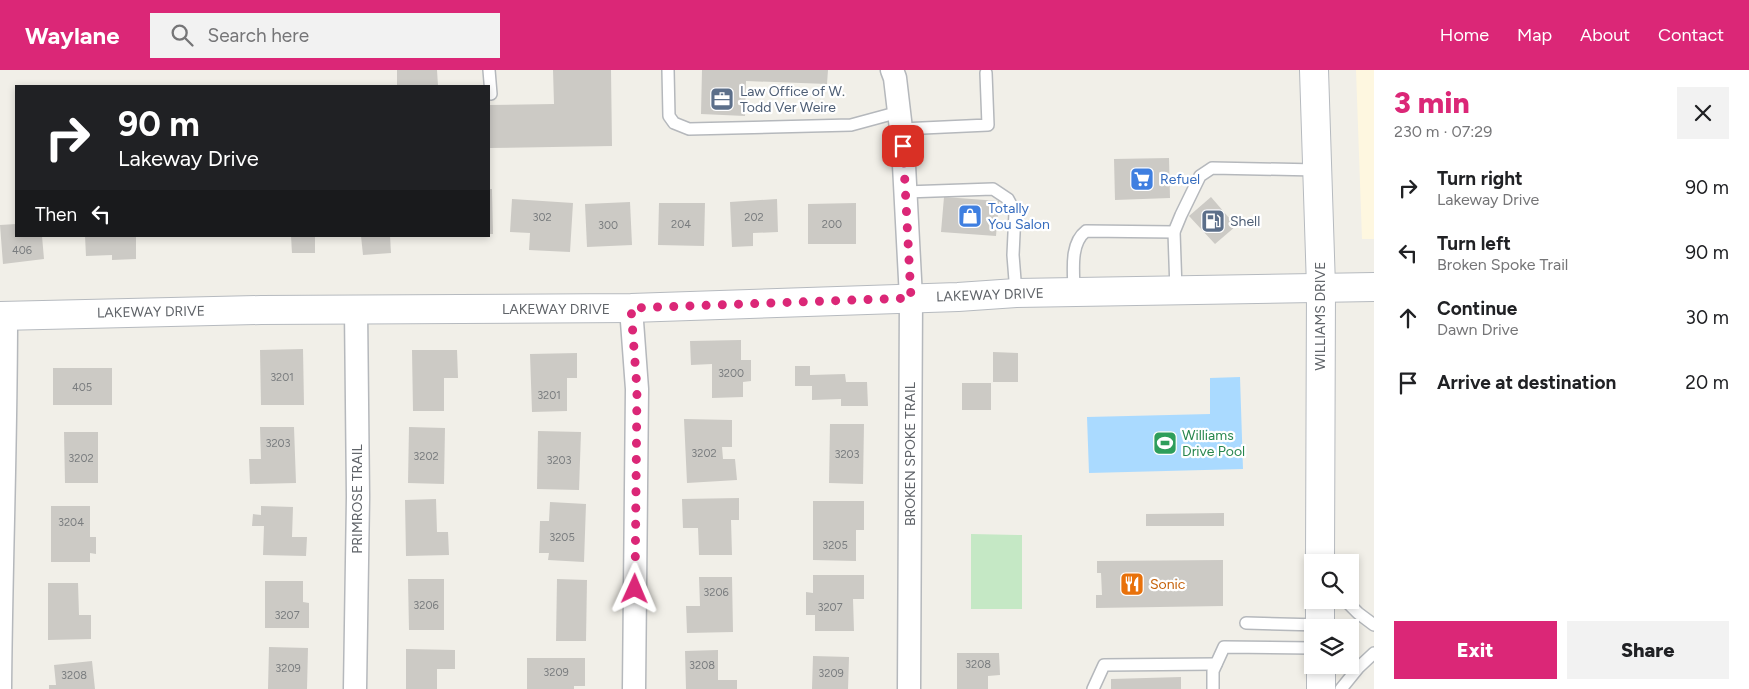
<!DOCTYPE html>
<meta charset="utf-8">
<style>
:root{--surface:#fff;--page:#f2f2f2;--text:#202124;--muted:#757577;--accent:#db2777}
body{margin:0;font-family:Figtree,sans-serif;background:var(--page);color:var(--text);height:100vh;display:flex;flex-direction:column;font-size:19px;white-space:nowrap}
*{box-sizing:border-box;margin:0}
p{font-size:16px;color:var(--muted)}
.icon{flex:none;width:28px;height:28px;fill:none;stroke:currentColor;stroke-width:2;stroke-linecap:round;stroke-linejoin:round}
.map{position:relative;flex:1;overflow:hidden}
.sheet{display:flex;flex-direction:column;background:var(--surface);width:375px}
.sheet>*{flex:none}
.guide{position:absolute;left:15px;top:15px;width:475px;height:152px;border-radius:0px;box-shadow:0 2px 8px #0003;background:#202124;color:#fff;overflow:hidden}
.tools{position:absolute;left:1304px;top:484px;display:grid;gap:10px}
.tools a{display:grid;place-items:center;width:55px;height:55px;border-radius:0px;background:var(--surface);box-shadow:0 2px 8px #0003;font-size:25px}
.pin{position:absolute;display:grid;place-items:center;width:42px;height:42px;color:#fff;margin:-21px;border-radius:10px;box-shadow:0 2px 8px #0006}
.me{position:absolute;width:55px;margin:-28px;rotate:1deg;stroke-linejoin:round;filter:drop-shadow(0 0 4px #0008)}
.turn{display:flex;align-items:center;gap:18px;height:105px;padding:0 20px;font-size:22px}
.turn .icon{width:65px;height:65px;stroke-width:2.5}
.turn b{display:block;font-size:35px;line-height:42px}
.then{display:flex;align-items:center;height:48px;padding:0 20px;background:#0003;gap:10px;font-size:19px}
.round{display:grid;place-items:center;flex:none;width:52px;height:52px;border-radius:0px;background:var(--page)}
.overview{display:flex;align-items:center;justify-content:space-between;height:85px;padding:0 20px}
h1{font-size:30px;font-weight:800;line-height:38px;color:var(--accent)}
.primary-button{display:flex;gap:10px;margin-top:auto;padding:10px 20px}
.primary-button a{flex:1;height:58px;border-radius:0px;background:var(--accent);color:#fff;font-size:20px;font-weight:800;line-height:58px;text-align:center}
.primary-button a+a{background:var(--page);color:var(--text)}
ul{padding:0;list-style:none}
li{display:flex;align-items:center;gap:15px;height:65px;padding:0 20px}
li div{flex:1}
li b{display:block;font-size:19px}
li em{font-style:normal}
header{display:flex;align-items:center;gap:30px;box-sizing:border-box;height:70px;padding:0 25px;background:var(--accent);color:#fff}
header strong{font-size:24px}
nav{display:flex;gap:28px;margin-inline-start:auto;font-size:18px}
.search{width:350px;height:45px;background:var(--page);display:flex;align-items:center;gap:12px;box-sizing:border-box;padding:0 18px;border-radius:0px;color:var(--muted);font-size:19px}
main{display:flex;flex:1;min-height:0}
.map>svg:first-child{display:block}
</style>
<header>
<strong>Waylane</strong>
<div class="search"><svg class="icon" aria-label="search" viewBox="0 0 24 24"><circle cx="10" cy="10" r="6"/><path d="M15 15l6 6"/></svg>Search here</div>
<nav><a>Home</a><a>Map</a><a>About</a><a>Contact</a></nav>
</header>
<main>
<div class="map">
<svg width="1374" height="619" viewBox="0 0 1374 619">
<rect width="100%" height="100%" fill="#f1efe8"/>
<!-- commercial -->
<path fill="#fef7e0" d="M1356,0h18v169h-12z"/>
<!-- green -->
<path fill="#c5e8c5" d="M971,464l51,1v74h-51z"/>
<!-- water -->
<path fill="#aadaff" d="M1240,307l3,92 -154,4 -2,-56 123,-3v-36z"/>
<!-- building -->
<g fill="#cccac5">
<path d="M397,0h40l1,16h-41z"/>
<path d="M553,0h58l1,76 -123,2v-43l65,-1z"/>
<path d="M702,0h126l-1,14 -81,-3 -1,35 -44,-2z"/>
<path d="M1169,88l1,40 -55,2 -1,-41z"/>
<path d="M489,119h3l1,45h-4z"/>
<path d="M944,127l55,4 -3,35 -55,-4z"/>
<path d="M1211,127l25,29 -21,18 -26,-28z"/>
<path d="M512,129l61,4 -3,49 -41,-2 1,-17 -20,-1z"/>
<path d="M777,129l1,33 -25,1v13l-21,1 -2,-45z"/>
<path d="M630,132l2,43 -45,2 -2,-43z"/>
<path d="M659,133h46l-1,43 -46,-1z"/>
<path d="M856,133v41h-48v-40z"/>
<path d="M16,154v12h26l2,23 -41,5 -3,-39z"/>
<path d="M85,166h51v23l-24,1v-5l-26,1z"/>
<path d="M291,166h24v17h-23z"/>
<path d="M361,166h29l1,17 -28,2z"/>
<path d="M741,270v20h10v21l-8,1v15l-31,1v-34l-21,1 -1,-24z"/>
<path d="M303,279l1,56h-43l-1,-55z"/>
<path d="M412,280h45l1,28h-14v33h-31z"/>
<path d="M993,282l25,1v29h-25z"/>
<path d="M577,283v25h-10v33l-35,1 -2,-58z"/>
<path d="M795,296h15v9l35,-1 1,8h21l1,24h-27v-7l-29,1v-14h-17z"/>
<rect x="53" y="298" width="59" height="37"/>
<rect x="962" y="313" width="29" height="27"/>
<path d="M684,349l48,1v27h-10l1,12h12l2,21 -50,3z"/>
<path d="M830,354h34l-1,60 -34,-1z"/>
<path d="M260,357h34l2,56 -46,1 -1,-25h12z"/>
<path d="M409,357l36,1 -1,56 -36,-1z"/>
<path d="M538,361l43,1 -2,58 -42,-1z"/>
<path d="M64,362h34v51h-33z"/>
<path d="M739,428v22h-8l1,35h-33l-1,-27h-15l-1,-29z"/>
<path d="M436,429l1,33h11l1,23 -43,1 -1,-56z"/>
<path d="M813,431h51v29h-8v31l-43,-1z"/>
<path d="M550,432l36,2 -2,58 -36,-2 1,-7h-10l1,-32h9z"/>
<path d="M51,436h39v31h6v17l-6,-1v9h-39z"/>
<path d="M261,436l32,1 -1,30h15l-1,19 -43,-1 1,-29h-12l1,-12 8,1z"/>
<path d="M1224,443v13h-78v-12z"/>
<path d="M1223,490v46l-127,2v-13h6l-1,-22h-4v-12z"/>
<path d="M813,505h51v24h-11l1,32h-39v-16h-9v-23l7,1z"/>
<path d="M699,507h33l1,55 -46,1 -1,-27h14z"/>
<path d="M408,509h36v51h-35z"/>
<path d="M557,509l30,1 -1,61h-30z"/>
<path d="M265,511h38v21l6,1v25h-44z"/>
<path d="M48,513h30l1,32h12v24l-43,1z"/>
<path d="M269,577l39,1 -1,41h-39z"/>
<path d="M406,579l49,1v19h-18v20h-31z"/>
<path d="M718,580v30h19v9h-51l-1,-38z"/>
<path d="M957,583h42l1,22 -12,1v13h-31z"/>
<path d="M813,586l36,1 -1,32h-36z"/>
<path d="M527,588h58v28h-11v3h-47z"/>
<path d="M92,591l3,28h-46v-4h7l-2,-20z"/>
<path d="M1181,607v12h-70v-10z"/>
</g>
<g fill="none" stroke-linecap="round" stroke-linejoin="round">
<!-- lane casing -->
<g stroke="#b5b8bc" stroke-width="14">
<g id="lane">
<path d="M489,0l2,24"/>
<path d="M668,0l1,46 5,7 15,6 162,-4 48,-13"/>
<path d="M901,59l87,-4 -2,-52"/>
<path d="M905,122l88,-3 15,10 7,13 -2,43 3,38"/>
<path d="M1176,220l-2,-58 7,-17 19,-39 12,-8 105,2"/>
<path d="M1074,222c0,-19 -5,-48 12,-61l88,1"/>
<path d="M1345,530l13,13 16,12"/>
<path d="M1246,553l74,2"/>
<path d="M1093,619l11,-24 112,-1"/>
<path d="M1213,619v-18l11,-24 88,1"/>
<path d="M1341,619l17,-21 16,-15"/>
</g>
</g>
<!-- street casing -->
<g stroke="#b5b8bc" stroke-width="25">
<g id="street">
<path d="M892,0l3,8 8,68 8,152 -2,391"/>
<path d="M631,238l6,81 -3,300"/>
<path d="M0,619c1,-124 6,-249 6,-373"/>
<path d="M355,619l3,-192 -2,-188"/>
</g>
</g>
<!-- secondary casing -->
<g stroke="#b6babf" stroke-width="30">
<g id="secondary">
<path d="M1314,0l7,217 -1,275"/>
<path d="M0,246l261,-6 370,-2 327,-11 58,-4 358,-6"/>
<path d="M1320,530v28"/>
<path d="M1321,595v24"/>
</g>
</g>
<!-- lane -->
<use href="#lane" stroke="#fff" stroke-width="11"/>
<!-- street -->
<use href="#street" stroke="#fff" stroke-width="22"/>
<!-- secondary -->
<use href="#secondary" stroke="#fff" stroke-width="28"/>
</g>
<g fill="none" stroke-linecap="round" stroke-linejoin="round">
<!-- route -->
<path stroke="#db2777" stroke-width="9" stroke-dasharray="0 16.2" d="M635,519l2,-200 -6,-81 280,-10 -8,-152"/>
</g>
<!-- icons -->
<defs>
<g id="office-square" transform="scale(1.25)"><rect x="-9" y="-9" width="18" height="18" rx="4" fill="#5c6f8a" stroke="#fff"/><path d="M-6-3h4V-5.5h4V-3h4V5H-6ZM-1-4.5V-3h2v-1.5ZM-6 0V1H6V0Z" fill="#fff"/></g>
<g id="supermarket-square" transform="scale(1.25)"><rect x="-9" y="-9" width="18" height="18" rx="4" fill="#3f7fe0" stroke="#fff"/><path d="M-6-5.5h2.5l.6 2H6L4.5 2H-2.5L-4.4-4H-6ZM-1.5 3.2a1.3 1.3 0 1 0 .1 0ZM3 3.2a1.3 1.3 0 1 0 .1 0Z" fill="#fff"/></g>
<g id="shop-square" transform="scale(1.25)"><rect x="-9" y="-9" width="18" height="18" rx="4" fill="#3f7fe0" stroke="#fff"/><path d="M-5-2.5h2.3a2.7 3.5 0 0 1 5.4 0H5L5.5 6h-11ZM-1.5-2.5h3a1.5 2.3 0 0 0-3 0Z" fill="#fff"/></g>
<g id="fuel-square" transform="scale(1.25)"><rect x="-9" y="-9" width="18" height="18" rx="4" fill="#5c6f8a" stroke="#fff"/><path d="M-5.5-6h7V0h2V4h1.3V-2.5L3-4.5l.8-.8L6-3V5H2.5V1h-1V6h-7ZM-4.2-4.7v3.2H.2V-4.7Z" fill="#fff"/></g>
<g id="stadium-square" transform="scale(1.25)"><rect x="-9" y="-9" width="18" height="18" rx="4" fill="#2e9e5b" stroke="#fff"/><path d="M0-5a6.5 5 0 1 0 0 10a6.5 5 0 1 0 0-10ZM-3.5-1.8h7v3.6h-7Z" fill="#fff"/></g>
<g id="restaurant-square" transform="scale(1.25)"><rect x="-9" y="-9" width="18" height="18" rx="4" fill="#e8710a" stroke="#fff"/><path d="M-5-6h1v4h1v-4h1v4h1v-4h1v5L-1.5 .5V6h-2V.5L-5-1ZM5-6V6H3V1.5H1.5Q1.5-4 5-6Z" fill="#fff"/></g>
</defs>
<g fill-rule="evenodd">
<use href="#office-square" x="722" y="29"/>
<use href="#supermarket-square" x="1142" y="109"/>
<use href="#shop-square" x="970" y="146"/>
<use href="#fuel-square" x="1213" y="151"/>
<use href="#stadium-square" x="1165" y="373"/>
<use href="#restaurant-square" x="1132" y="514"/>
</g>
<g text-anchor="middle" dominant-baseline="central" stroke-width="4.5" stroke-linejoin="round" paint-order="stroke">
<!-- number labels -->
<g font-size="11" fill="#7a7d7f">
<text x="542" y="147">302</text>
<text x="754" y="147">202</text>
<text x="681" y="154">204</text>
<text x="832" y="154">200</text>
<text x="608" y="155">300</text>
<text x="22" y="180">406</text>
<text x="731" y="303">3200</text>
<text x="282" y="307">3201</text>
<text x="82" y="317">405</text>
<text x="549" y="325">3201</text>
<text x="278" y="373">3203</text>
<text x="704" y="383">3202</text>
<text x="847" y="384">3203</text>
<text x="426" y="386">3202</text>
<text x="81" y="388">3202</text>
<text x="559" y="390">3203</text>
<text x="71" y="452">3204</text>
<text x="562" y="467">3205</text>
<text x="835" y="475">3205</text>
<text x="716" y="522">3206</text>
<text x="426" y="535">3206</text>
<text x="830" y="537">3207</text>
<text x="287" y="545">3207</text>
<text x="978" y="594">3208</text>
<text x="702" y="595">3208</text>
<text x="288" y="598">3209</text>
<text x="556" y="602">3209</text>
<text x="831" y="603">3209</text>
<text x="74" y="605">3208</text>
</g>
<!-- service labels -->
<g font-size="14" fill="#4e5e75" stroke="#fff" text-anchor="start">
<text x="740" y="21">Law Office of W.<tspan x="740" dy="16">Todd Ver Weire</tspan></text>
<text x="1230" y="151">Shell</text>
</g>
<!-- shop labels -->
<g font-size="14" fill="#366cbe" stroke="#fff" text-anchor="start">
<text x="1160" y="109">Refuel</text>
<text x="988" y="138">Totally<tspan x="988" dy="16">You Salon</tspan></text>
</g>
<!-- street labels -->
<g font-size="14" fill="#5f6368" stroke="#fff">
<text transform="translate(990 225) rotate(-2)">LAKEWAY DRIVE</text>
<text x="556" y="239">LAKEWAY DRIVE</text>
<text transform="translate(151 242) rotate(-1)">LAKEWAY DRIVE</text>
<text transform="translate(1320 246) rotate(-90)">WILLIAMS DRIVE</text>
<text transform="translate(910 384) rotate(-90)">BROKEN SPOKE TRAIL</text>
<text transform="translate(357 429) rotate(-90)">PRIMROSE TRAIL</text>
</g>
<!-- leisure labels -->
<g font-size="14" fill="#27864d" stroke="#fff" text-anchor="start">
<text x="1182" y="365">Williams<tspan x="1182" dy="16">Drive Pool</tspan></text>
</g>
<!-- food labels -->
<g font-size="14" fill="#c56008" stroke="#fff" text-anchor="start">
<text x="1150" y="514">Sonic</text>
</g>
</g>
</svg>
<div class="tools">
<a><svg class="icon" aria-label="search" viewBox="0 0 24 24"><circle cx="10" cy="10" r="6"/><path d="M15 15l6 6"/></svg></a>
<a><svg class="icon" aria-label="layers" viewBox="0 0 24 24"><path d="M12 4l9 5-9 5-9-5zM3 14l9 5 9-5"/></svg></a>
</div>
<div class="pin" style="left:903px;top:76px;background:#d93025"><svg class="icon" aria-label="arrive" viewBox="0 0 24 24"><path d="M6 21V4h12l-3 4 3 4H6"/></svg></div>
<svg class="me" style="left:635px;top:519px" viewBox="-20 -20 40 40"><path d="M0-17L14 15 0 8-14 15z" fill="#db2777" stroke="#fff" stroke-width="4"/></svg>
<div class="guide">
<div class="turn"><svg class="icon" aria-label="right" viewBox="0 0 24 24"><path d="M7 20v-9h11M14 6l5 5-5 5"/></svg><div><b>90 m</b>Lakeway Drive</div></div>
<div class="then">Then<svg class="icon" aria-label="left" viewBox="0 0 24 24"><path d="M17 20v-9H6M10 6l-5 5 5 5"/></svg></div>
</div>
</div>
<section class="sheet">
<div class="overview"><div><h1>3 min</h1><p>230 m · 07:29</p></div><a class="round"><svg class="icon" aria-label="close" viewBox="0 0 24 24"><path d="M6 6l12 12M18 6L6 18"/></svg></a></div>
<ul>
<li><svg class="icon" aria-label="right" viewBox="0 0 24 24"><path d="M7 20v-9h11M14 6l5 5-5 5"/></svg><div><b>Turn right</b><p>Lakeway Drive</p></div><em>90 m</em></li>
<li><svg class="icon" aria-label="left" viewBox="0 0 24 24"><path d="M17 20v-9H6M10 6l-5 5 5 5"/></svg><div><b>Turn left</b><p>Broken Spoke Trail</p></div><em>90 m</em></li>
<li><svg class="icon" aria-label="ahead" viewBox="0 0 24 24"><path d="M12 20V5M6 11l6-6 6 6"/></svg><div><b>Continue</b><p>Dawn Drive</p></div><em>30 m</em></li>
<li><svg class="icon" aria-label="arrive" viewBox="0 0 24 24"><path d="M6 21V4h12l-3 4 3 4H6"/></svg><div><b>Arrive at destination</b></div><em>20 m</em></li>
</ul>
<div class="primary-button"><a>Exit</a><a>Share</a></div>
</section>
</main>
